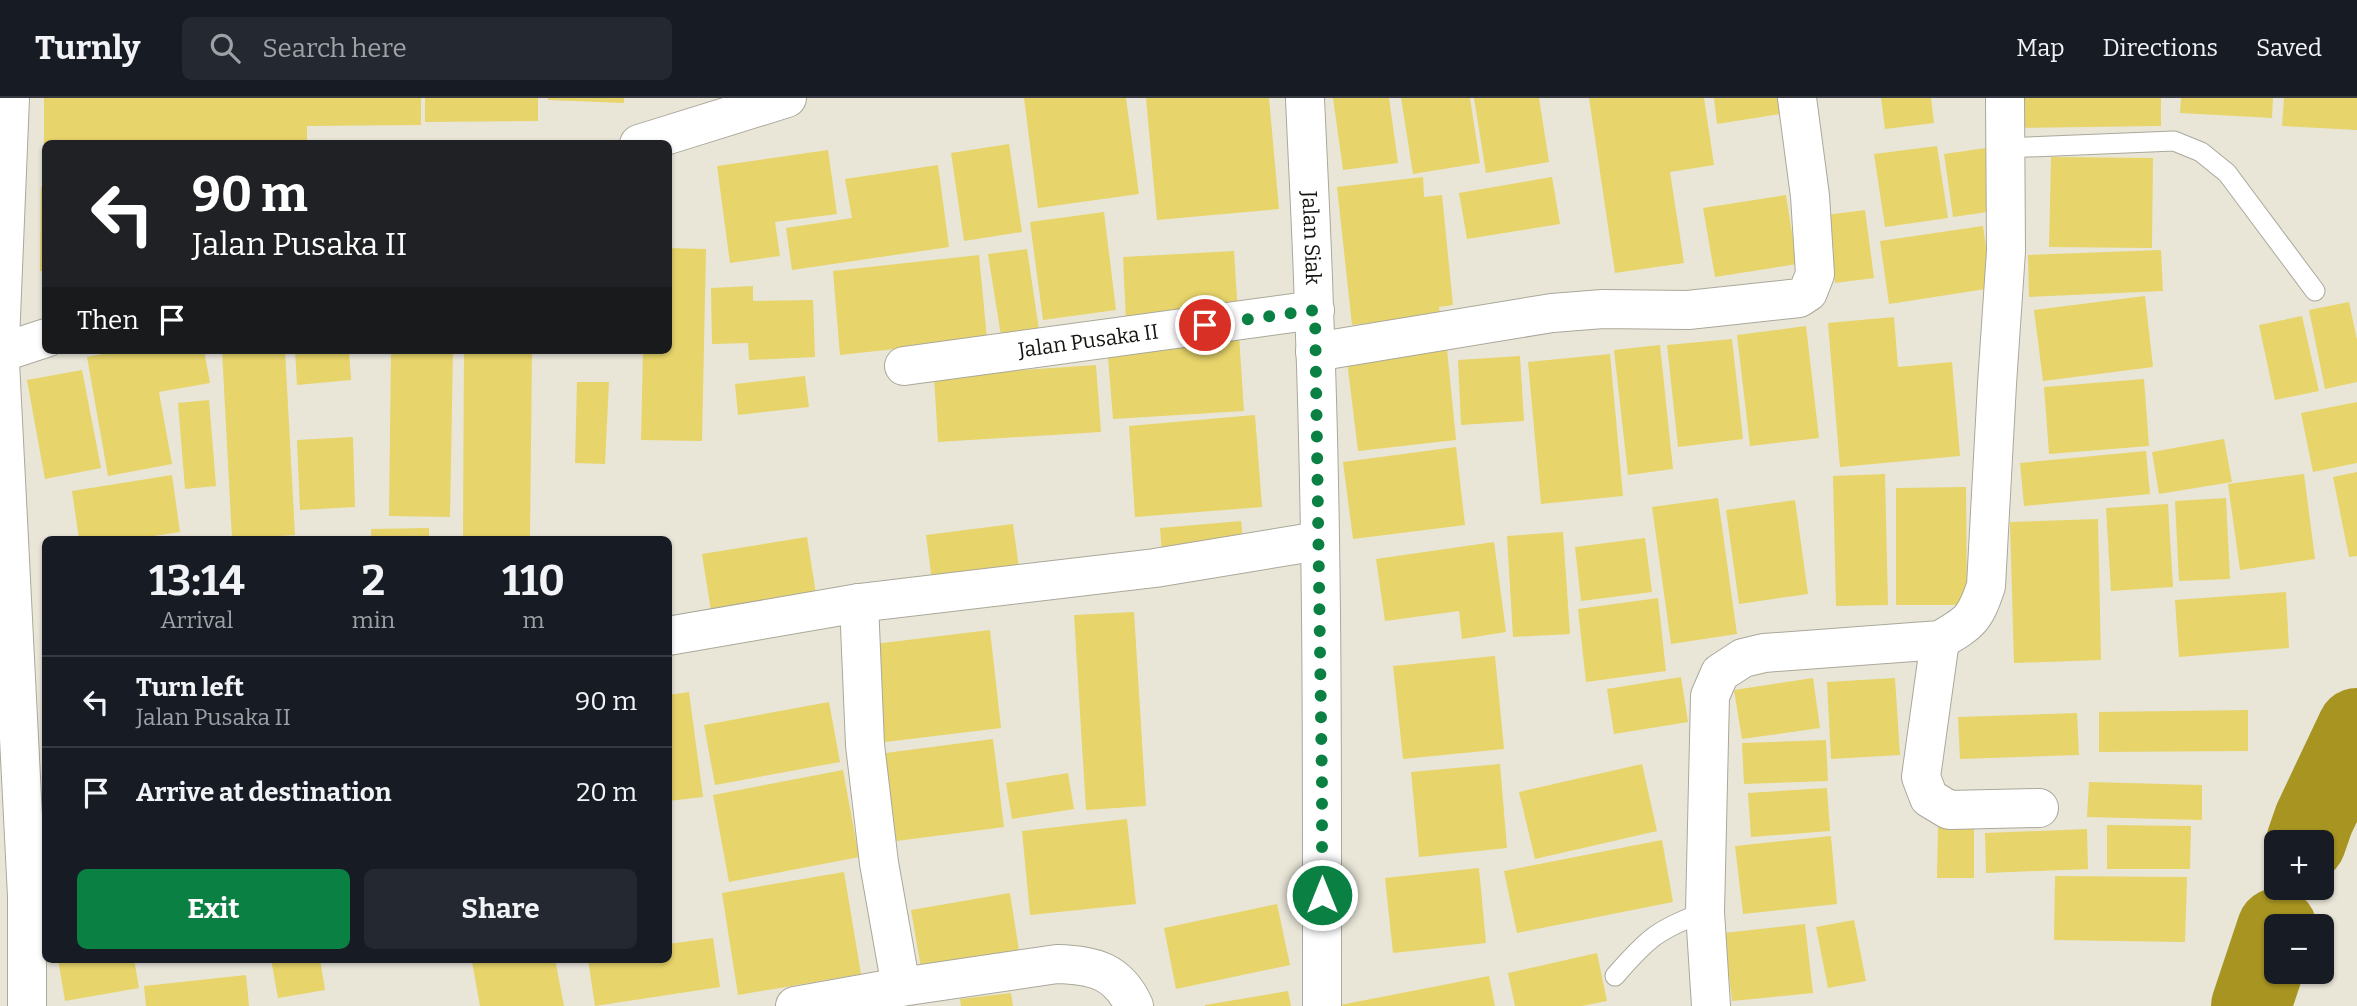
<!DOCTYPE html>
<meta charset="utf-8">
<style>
:root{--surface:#171b24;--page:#242831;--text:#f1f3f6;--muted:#9ea1a6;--line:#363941;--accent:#0b8043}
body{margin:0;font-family:Bitter,serif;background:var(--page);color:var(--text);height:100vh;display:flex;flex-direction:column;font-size:26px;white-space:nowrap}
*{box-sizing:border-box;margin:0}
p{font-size:23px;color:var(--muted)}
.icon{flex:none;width:38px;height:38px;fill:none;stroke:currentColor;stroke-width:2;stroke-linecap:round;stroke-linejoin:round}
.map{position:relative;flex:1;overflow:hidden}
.side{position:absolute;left:42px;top:438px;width:630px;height:427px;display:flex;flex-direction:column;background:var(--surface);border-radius:10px;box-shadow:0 2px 5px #0004}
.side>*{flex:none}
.banner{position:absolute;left:42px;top:42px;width:630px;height:214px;border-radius:10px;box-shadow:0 2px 5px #0004;background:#202124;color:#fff;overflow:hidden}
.controls{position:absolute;left:2264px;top:732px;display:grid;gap:14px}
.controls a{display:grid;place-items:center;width:70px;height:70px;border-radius:10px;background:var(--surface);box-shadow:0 2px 5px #0004;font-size:35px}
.pin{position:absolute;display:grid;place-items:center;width:60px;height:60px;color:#fff;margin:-30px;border:4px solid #fff;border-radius:50%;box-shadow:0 2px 7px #0007}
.me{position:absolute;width:77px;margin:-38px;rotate:0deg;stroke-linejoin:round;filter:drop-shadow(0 0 5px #0008)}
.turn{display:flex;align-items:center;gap:24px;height:147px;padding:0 35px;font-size:32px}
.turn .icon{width:91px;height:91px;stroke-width:2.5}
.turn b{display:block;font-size:49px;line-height:60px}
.then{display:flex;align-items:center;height:66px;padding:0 35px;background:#0003;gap:14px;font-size:26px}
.eta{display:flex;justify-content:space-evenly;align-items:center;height:119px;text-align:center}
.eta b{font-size:42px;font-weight:700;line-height:49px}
.button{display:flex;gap:14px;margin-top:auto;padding:14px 35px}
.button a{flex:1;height:80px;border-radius:10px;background:var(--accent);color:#fff;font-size:28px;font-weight:700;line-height:80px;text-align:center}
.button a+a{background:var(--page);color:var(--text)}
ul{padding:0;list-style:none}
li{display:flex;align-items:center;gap:21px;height:91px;padding:0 35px;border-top:2px solid var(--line)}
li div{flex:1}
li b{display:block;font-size:26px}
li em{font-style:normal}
header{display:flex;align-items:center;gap:42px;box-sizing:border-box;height:98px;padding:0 35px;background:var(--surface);border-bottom:2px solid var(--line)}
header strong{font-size:33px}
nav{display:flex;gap:38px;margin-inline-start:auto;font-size:24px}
.search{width:490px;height:63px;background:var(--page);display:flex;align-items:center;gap:18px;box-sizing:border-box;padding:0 24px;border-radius:10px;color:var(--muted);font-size:26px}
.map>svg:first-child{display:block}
</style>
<header>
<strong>Turnly</strong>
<div class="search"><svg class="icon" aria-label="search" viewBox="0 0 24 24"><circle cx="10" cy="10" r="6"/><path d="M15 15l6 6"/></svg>Search here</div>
<nav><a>Map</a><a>Directions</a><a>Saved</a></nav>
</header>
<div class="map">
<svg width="2357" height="908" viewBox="0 0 2357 908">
<rect width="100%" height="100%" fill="#e9e6d8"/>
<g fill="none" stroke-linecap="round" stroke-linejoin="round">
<!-- river -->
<g stroke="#a89521" stroke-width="80">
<path d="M2306,744l8,-23 43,-91"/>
<path d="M2251,908l26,-78"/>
</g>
</g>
<!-- building -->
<g fill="#e7d46a">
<path d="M44,0h377v27l-114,1v18h-263z"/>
<path d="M425,0h113v23l-113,1z"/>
<path d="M548,0h76v5l-76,-3z"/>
<path d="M1024,0h102l13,96 -101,14z"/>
<path d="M1146,0h123l10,111 -122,11z"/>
<path d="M1333,0h56l9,65 -55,7z"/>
<path d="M1401,0h69l10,65 -67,11z"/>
<path d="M1474,0h65l10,64 -63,11z"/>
<path d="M1589,0h115l10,67 -44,7 14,91 -69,10z"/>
<path d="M1714,0h70l2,15 -69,11z"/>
<path d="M1881,0h50l3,25 -49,6z"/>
<path d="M2018,0h143v28l-142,2z"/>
<path d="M2181,0h92l-1,20 -92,-5z"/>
<path d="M2284,0h73v32l-75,-4z"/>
<path d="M1009,46l13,88 -58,9 -13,-88z"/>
<path d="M1937,48l11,72 -63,9 -11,-73z"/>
<path d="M1986,50l8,63 -41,6 -9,-63z"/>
<path d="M828,52l9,64 -62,8 5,34 -50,7 -13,-97z"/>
<path d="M2051,59l102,1 -1,90 -103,-1z"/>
<path d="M938,67l11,82 -157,23 -6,-42 66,-10 -7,-39z"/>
<path d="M1423,79l1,20 18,-2 11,110 -14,2 1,8 -88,10 -15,-138z"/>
<path d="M1552,79l8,47 -93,15 -8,-46z"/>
<path d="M41,89h5v84h-6z"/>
<path d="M1786,97l11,69 -82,13 -12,-69z"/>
<path d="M1865,112l9,68 -39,5 -9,-68z"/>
<path d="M1104,114l12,98 -73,10 -13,-98z"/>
<path d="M1983,128l9,62 -103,16 -9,-63z"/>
<path d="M668,150l38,1 -4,192 -61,-1 2,-90h25z"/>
<path d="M1027,151l12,81 -38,6 -13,-82z"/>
<path d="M2161,152l2,41 -134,6 -1,-42z"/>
<path d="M1234,153l4,64 -112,7 -3,-65z"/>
<path d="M979,157l8,84 -147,16 -7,-84z"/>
<path d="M753,188v15l60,-1 2,57 -66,3 -1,-17 -36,1 -1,-56z"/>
<path d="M2145,198l8,71 -110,14 -9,-71z"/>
<path d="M2349,204l8,38v42l-32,7 -16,-79z"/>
<path d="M2302,218l17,75 -44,9 -16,-75z"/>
<path d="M1894,219l4,50 54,-5 8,94 -120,11 -12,-144z"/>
<path d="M1806,228l13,112 -69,8 -13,-111z"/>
<path d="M1239,238l5,75 -131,8 -6,-74z"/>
<path d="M1732,241l11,100 -65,8 -11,-102z"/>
<path d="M1660,247l13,124 -45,6 -14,-125z"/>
<path d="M1447,251l9,91 -98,11 -11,-90z"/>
<path d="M124,252h80l6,33 -51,9 13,72 -64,12 -21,-119z"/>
<path d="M222,252h63l10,185 -63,4z"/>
<path d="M295,252h54l2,30 -54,5z"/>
<path d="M391,252h62l-3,167 -61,-1z"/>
<path d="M464,252h68l-2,189h-67z"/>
<path d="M1610,256l13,142 -82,8 -13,-142z"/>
<path d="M1520,258l4,65 -63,4 -3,-65z"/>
<path d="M1096,267l5,67 -163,10 -4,-66z"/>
<path d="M82,272l19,98 -56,11 -18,-99z"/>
<path d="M805,278l4,31 -71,8 -3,-31z"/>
<path d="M2144,281l5,67 -100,8 -5,-67z"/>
<path d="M577,284h32l-4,82 -30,-1z"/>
<path d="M209,302l7,86 -31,3 -7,-86z"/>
<path d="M2357,304v61l-44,9 -12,-59z"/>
<path d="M1255,317l7,92 -127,10 -6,-91z"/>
<path d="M353,339l2,70 -55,3 -3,-70z"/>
<path d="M2224,341l8,43 -73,12 -7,-42z"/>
<path d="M1456,349l9,78 -112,14 -10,-77z"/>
<path d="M2146,353l4,43 -126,12 -4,-43z"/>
<path d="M2357,374v84l-8,1 -16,-80z"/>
<path d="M1885,376l3,131 -52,1 -3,-130z"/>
<path d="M2304,376l11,85 -75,11 -12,-86z"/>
<path d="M172,377l8,57 -46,7h-55l-7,-48z"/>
<path d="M1966,389l1,118h-71v-117z"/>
<path d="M1718,400l19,136 -66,10 -19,-137z"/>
<path d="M2226,400l4,81 -51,2 -4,-80z"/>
<path d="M1795,402l13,94 -69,10 -13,-94z"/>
<path d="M2168,406l5,83 -62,4 -5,-83z"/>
<path d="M2098,421l3,141 -87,3 -4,-141z"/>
<path d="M1241,423l3,26 -82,7 -2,-26z"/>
<path d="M1013,426l7,52 -87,12 -7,-53z"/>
<path d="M429,430v11h-58v-10z"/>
<path d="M1563,434l7,102 -57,3 -6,-101z"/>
<path d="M807,439l9,57 -105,17 -9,-57z"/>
<path d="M1645,440l7,54 -71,9 -6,-54z"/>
<path d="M1494,444l12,90 -44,7 -3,-28 -74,10 -9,-62z"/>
<path d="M2286,494l3,56 -110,9 -4,-57z"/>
<path d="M1658,500l8,73 -80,11 -8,-73z"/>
<path d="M1134,514l12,194 -60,4 -12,-195z"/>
<path d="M990,532l11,98 -124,15 -11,-98z"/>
<path d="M1495,558l9,93 -101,10 -10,-93z"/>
<path d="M1681,579l7,45 -74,12 -7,-45z"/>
<path d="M1813,580l7,50 -78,11 -8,-49z"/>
<path d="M1895,580l5,77 -69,4 -4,-77z"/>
<path d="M689,594l14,105 -35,4v-106z"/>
<path d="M829,604l11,60 -125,23 -11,-60z"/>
<path d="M2248,612v41l-149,1v-40z"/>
<path d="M2077,615l2,42 -119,4 -2,-42z"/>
<path d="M993,641l11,88 -115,15 -11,-88z"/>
<path d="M1826,642l2,41 -84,3 -2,-41z"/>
<path d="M1500,666l7,84 -88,9 -8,-85z"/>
<path d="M1642,666l15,67 -122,28 -16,-67z"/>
<path d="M843,672l16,87 -130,25 -16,-87z"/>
<path d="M1068,675l6,36 -62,10 -6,-36z"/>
<path d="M2089,684l113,3v35l-115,-3z"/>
<path d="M1827,690l3,43 -79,6 -3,-44z"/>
<path d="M1127,721l9,85 -106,11 -8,-84z"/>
<path d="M1938,727h36v53h-37z"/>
<path d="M2107,727l84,1 -1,43h-83z"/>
<path d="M2087,731l1,40 -102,4 -1,-40z"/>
<path d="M1831,738l6,68 -94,10 -8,-68z"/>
<path d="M1662,742l11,62 -156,31 -13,-62z"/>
<path d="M1479,770l7,75 -93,10 -8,-75z"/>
<path d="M844,774l17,102 -123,21 -16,-102z"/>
<path d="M2055,778l132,1 -2,65 -131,-2z"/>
<path d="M1010,795l10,64 -98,17 -11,-64z"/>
<path d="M1277,806l13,61 -114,24 -12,-61z"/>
<path d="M1854,822l12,61 -38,7 -12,-61z"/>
<path d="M1805,826l8,69 -81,8 -8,-68z"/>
<path d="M713,840l7,49 -125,19 -7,-47h80v-15z"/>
<path d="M1597,855l10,48 -25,5h-67l-7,-33z"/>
<path d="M58,861h76l5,29 -74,13z"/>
<path d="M271,861h49l5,31 -47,8z"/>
<path d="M488,861h67l9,47h-84l-8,-44z"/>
<path d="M246,877l3,31h-103l-2,-20z"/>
<path d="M1489,878l6,30h-155v-1z"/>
<path d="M1288,893l3,15h-86v-1z"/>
<path d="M1011,895l2,13h-52l-1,-7z"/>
</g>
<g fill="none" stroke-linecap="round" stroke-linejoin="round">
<!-- lane casing -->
<g stroke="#aaa89a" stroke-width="21">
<g id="lane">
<path d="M2005,50l169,-7 27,11 26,21 88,118"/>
<path d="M1615,878c33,-38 43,-47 90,-64"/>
</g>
</g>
<!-- street casing -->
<g stroke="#aaa89a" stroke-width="40">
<g id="street">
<path id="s1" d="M1305,0c3,70 7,141 9,211 9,232 8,465 8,697"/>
<path d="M0,243l10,-243"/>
<path d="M1315,254l237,-39 51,-4 85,1 111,-12 9,-6 7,-18 -5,-78 -13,-98"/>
<path d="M0,264l27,534v110"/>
<path id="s2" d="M904,268l411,-56"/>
<path d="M859,505l6,142 14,118 22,124 156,-23c37,1 61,7 77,42"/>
<path d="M668,538l191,-33 296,-35 164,-27"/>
<path d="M1940,542l-19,137 8,21 20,12 90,-2"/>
<path d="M795,908l106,-19"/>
<path d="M1711,908l-6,-94 5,-216 10,-23 23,-15 21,-5 176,-13c30,-17 35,-21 46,-54l11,-202 9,-133 -1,-153"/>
</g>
</g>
<!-- secondary casing -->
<g stroke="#aaa89a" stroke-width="40">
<g id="secondary">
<path d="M639,46l148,-46"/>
<path d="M0,255l46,-15"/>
</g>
</g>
<!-- lane -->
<use href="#lane" stroke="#fff" stroke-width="19"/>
<!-- street -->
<use href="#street" stroke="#fff" stroke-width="38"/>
<!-- secondary -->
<use href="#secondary" stroke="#fff" stroke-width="38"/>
</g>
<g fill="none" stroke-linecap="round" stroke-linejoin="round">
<!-- route -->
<path stroke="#0b8043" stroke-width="12" stroke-dasharray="0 21.6" d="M1205,227l110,-15 7,475v110"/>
</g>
<g text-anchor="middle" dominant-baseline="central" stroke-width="7" stroke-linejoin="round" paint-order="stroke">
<!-- street labels -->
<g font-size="21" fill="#15140f" stroke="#fff">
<text stroke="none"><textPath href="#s1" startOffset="140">Jalan Siak</textPath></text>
<text stroke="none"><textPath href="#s2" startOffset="186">Jalan Pusaka II</textPath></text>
</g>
</g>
</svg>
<div class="controls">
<a>+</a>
<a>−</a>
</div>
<div class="pin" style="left:1205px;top:227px;background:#d93025"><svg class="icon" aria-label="arrive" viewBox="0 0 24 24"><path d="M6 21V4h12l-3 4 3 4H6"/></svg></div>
<svg class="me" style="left:1322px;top:797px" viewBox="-20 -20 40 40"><circle r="17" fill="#0b8043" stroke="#fff" stroke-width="3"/><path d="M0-11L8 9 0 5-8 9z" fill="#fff"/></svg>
<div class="banner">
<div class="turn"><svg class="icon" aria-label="left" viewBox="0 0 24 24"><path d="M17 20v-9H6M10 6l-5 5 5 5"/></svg><div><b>90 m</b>Jalan Pusaka II</div></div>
<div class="then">Then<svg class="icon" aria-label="arrive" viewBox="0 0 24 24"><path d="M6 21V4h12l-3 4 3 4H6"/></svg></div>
</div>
<section class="side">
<div class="eta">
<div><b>13:14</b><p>Arrival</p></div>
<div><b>2</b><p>min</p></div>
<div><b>110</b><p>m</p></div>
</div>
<ul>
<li><svg class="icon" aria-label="left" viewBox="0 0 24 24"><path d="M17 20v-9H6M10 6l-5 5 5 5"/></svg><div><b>Turn left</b><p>Jalan Pusaka II</p></div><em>90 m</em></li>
<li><svg class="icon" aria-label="arrive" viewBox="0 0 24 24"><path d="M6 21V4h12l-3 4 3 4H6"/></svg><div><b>Arrive at destination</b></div><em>20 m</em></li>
</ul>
<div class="button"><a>Exit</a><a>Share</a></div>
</section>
</div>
